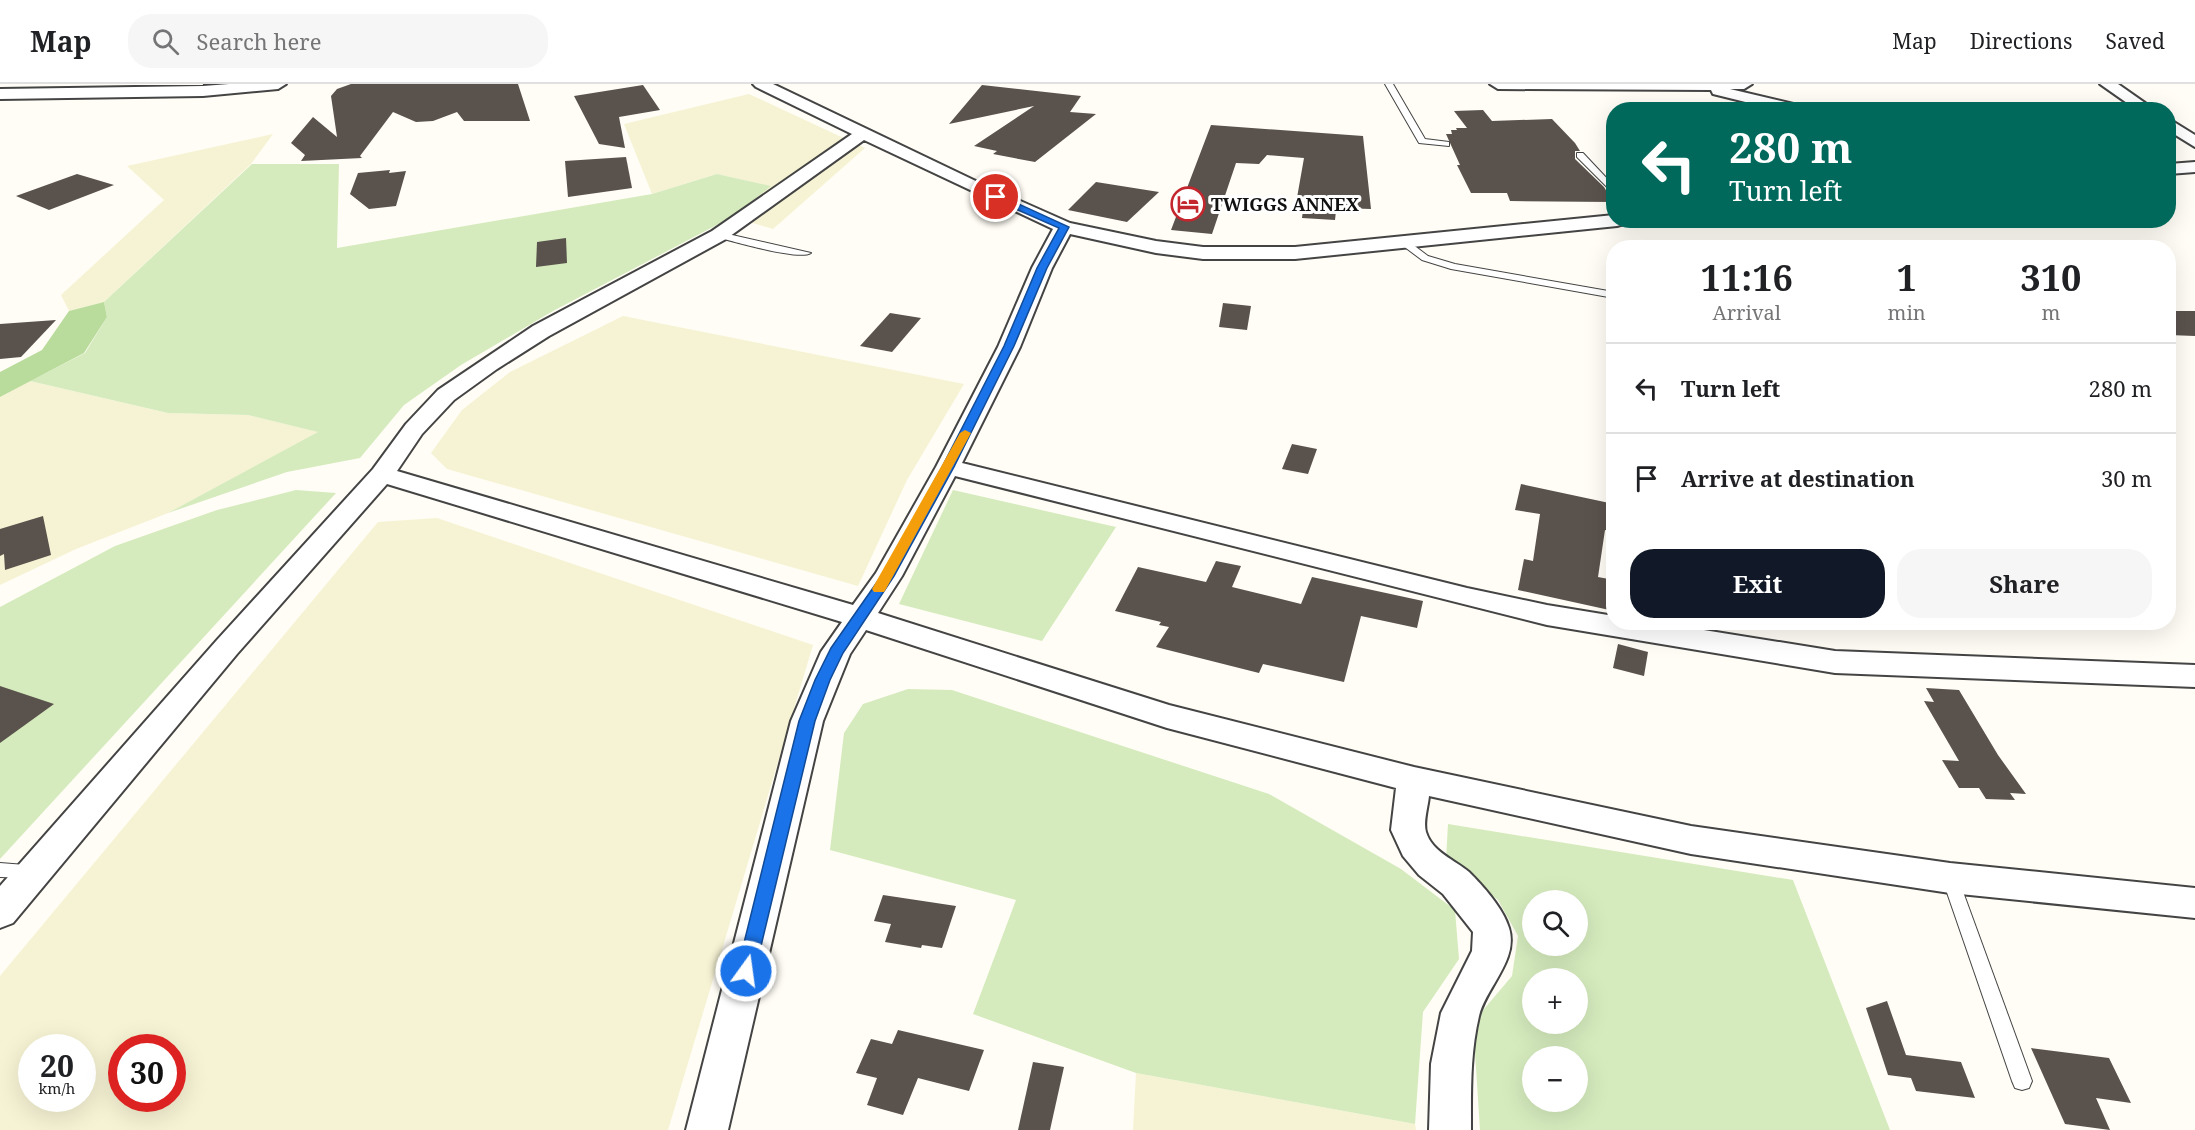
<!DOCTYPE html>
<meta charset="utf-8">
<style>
:root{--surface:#fff;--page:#f6f6f6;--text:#202124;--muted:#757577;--line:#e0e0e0;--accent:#111827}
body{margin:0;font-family:"Noto Serif",serif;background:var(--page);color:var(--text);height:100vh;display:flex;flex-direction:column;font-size:22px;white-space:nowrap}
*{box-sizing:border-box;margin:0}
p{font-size:20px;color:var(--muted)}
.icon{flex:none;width:33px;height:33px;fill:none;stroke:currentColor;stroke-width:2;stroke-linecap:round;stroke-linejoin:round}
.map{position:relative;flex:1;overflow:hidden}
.panel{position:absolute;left:1606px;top:156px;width:570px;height:390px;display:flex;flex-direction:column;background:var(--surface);border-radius:24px;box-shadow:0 6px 24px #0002}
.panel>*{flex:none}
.guide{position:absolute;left:1606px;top:18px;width:570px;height:126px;border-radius:24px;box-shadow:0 6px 24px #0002;background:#00695c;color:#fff;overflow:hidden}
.controls{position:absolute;left:1522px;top:806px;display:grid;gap:12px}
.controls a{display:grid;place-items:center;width:66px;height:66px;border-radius:50%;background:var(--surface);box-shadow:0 6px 24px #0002;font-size:30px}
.speed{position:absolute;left:18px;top:950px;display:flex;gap:12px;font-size:30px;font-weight:700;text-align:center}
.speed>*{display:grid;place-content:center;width:78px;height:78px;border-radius:50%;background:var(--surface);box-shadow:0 6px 24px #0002;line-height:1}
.speed small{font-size:15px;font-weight:400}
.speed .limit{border:9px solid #d22;background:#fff;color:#111}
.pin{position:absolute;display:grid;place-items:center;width:51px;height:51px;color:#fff;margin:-26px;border:3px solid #fff;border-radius:50%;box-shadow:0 2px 6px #0007}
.me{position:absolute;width:66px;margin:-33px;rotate:14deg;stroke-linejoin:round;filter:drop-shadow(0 0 4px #0008)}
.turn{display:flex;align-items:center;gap:21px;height:126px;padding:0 24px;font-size:27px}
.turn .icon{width:78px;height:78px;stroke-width:2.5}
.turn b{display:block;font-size:42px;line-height:51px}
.eta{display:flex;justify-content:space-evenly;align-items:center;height:102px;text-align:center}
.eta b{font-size:36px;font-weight:700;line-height:42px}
.button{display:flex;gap:12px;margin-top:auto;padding:12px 24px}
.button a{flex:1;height:69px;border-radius:24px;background:var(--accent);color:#fff;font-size:24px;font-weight:700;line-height:69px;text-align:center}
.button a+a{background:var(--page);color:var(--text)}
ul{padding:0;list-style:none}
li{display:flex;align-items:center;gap:18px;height:90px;padding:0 24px;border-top:2px solid var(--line)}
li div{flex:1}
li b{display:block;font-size:22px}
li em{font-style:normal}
header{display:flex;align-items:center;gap:36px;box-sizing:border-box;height:84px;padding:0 30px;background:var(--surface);border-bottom:2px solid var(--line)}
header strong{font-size:28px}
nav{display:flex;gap:33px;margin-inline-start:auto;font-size:21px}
.search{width:420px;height:54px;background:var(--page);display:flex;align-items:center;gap:15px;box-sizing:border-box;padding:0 21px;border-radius:24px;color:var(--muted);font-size:22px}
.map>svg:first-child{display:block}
</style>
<header>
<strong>Map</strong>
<div class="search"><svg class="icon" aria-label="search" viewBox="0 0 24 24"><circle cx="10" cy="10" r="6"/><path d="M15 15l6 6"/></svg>Search here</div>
<nav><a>Map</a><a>Directions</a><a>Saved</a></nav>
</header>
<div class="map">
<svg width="2195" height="1046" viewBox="0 0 2195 1046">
<rect width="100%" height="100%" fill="#fffdf5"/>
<!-- farmland -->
<g fill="#f6f3d4" fill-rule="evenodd">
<path d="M749,10l116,54 -92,81 -41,-12 38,-31 -53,-12 -65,20 -28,-70z"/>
<path d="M273,50l-22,30 -147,138 -35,9 -8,-16 103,-95 -37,-34z"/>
<path d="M623,232l341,68 -57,96 -49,106 -411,-117 -16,-16 31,-43 48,-38z"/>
<path d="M30,297l138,32 80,2 71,17 -151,81 -92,36 -76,36v-188z"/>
<path d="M437,434l376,127 -145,485h-668v-154l378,-454zM32,963h50v51h-50zM122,963h50v51h-50z"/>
<path d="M1136,989l279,51 1,6h-283z"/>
</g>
<!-- green -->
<g fill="#d5ebbd" fill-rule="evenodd">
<path d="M252,80h87l-2,84 315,-54 65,-20 54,12 -39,31 -179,94 -92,54 -57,40 -44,53 -73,14 -119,41 150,-81 -70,-17 -80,-2 -138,-32 55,-28 22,-36 -3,-15z"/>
<path d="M296,406l40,3 -336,366v-252l115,-61 102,-36z"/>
<path d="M953,406l163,37 -74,114 -143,-37z"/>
<path d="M908,605l44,1 317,104 132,75 54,41 4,49 -36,53 -8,112 -279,-51 -163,-59 43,-114 -186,-50 14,-117 19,-29z"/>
<path d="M1448,740l345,56 97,250h-410l-7,-108 39,-46 6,-40 -20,-36 -52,-40zM1533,816h45v45h-45zM1533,894h45v45h-45zM1533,972h45v45h-45z"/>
</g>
<!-- forest -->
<path fill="#b9dc9c" d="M104,218l3,15 -23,36 -84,44v-25l42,-22 27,-39z"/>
<!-- building -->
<g fill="#5a524d">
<path d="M351,0h167l12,37h-66l-7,-9 -24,9 -17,1 -23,-10 -33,44 2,2 -61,3 4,-6 -14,-12 22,-26 24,20 -6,-41 6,-7z"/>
<path d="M643,1l17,25 -41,7 6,31 -26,-4 -25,-48z"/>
<path d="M982,1l99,11 -11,16 26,2 -61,48 -42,-8 4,-3 -23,-5 60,-40 -85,18z"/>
<path d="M1483,26l9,11 60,-2 23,24 5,8h-5v8l29,28 9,15 -103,-1 -3,-8h-36l-14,-28h3l-14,-31h6l-1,-4h6l-1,-2h11l-13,-17z"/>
<path d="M1211,41l152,11 8,73 -30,-1v4l-5,-1 -1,9 -33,-2 1,-8 -8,-1 9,-51 -37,-3 -8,9 -23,-1 -24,71 -41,-4z"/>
<path d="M626,73l6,31 -64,9 -3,-36z"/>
<path d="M390,86l-1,3 17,-2 -10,35 -27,3 -19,-15 8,-21z"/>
<path d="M77,90l37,11 -65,25 -33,-14z"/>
<path d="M1096,98l63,10 -32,30 -59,-12z"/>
<path d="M566,154l1,25 -31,4 1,-25z"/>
<path d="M1223,219l28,3 -4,24 -28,-3z"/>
<path d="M2169,227h26v25l-26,-1z"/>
<path d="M890,229l31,5 -29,34 -32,-6z"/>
<path d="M56,236l-35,37 -21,2v-35z"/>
<path d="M1292,360l25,5 -9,25 -26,-5z"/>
<path d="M1521,400l93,20v28l-9,-2 -7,47 16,3v31l-96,-21 6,-31 9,2 7,-47 -25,-4z"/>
<path d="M43,432l8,39 -46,15 -1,-16 -4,2v-27z"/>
<path d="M1216,477l25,5 -9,21 69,17 11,-27 111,24 -6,27 -56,-12 -17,66 -81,-18 -4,9 -103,-26 13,-20 -10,-2 2,-3 -46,-11 23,-44 68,15z"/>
<path d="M1618,560l30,8 -4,24 -31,-8z"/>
<path d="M0,602l54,18 -54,39z"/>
<path d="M1926,604l33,2 39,65 28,39 -16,-1 5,7 -29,-1 -7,-11h-20l-17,-28 17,1 -35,-60 10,1z"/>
<path d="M883,811l73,11 -14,42 -20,-3 -1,3 -36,-6 6,-18 -17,-3z"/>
<path d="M1887,917l19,54 55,7 14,36 -59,-7 -5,-13 -23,-3 -22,-67z"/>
<path d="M898,946l86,20 -15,41 -51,-13 -15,37 -36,-10 10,-27 -21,-5 15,-34 21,5z"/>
<path d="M2031,964l78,10 22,45 -35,-5 14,32 -45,-6z"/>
<path d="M1033,978l31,5 -14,63h-32z"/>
</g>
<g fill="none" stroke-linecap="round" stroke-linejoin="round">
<!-- lane casing -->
<g stroke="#444" stroke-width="2">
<g id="lane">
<path d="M1385,0h8l32,55 24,3v4l-30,-3z"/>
<path d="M1577,69h6l31,33v8l-37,-37z"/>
<path d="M719,148l92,21c-12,8 -78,-12 -95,-16l-1,-2z"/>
<path d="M1402,157h6l20,15 27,8 159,28v6l-163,-29 -29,-9 -20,-15z"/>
<path d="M0,779l38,3 2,5 -2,5 -6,2 -32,-1z"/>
<path d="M1950,787l6,2 2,5 74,203 -3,7 -7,2 -7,-2 -3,-7 -70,-203 2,-5z"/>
</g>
</g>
<!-- street casing -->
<g stroke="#444" stroke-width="4">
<g id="street">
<path d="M229,0h57l-8,5 -75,7 -203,3v-10l203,-3z"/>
<path d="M753,0h20l209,100 88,39 86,18 47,6h92l319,-32v5h12l-2,4 -7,2 -322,33h-92l-47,-6 -86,-19 -18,34 -32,79 -58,116 505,125 80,17 67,11v6h40l181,29 360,14v22l-360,-14 -288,-48 -592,-149 -53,100 -24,37 291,92 245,62 277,59 259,37 245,25v30l-245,-25 -259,-39 -262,-58c-1,11 -6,26 -3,36 6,20 29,28 43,40 14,14 34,36 40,56 10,32 -23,59 -30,88 -9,38 -8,76 -8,114h-42l2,-66 10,-51 31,-62 1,-19 -30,-38 -24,-19 -16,-19 -12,-26 5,-42 -229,-60 -301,-98 -16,24 -27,67 -95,409h-42l105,-409 30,-69 21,-30 -455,-138 -150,170 -224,269 -13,5v-42l217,-246 156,-171 33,-45 32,-34 95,-64 179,-95 140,-97 -96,-47zM864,56l189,89 -21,39 -34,79 -62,120 -60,106 -23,32 -456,-134 25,-37 32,-34 43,-31 52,-33 177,-97z"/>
<path d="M1490,0h262l-8,5h-14l76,18 1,3h-29l-65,-16 -2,-4 -213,-1z"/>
<path d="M2100,0h18l37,26h-18z"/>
<path d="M2169,35l26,16v12l-26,-16z"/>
<path d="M2195,78v10l-26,2v-10z"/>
</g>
</g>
<!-- lane -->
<use href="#lane" fill="#fff" fill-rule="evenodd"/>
<!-- street -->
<use href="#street" fill="#fff" fill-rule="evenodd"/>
</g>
<!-- route -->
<path fill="#1a73e8" stroke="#114b97" stroke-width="1.5" d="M993,111h6l70,32 -22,41 -33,78 -60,121 -60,109 -51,77 -13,27 -15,41 -60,250 -3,6 -6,2 -7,-2 -2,-6 62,-250 16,-41 16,-32 51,-73 60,-108 62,-121 33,-78 22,-40 -66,-29z"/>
<!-- slow -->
<path fill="#f59e0b" d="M965,346l6,3 -85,156 -2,3h-10l-2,-3 88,-156z"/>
<!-- icons -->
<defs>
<g id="hotel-ring" transform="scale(1.725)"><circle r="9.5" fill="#fff" stroke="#c4262e" stroke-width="1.5"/><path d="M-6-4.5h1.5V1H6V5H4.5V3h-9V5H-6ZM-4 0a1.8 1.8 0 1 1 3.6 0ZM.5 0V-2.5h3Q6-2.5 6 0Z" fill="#c4262e"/></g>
</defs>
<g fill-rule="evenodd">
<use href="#hotel-ring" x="1188" y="120"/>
</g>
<g text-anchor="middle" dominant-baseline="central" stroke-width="6" stroke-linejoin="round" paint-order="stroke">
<!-- far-poi labels -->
<g font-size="18" font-weight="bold" fill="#111" stroke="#fff" text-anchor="start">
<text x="1211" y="120">TWIGGS ANNEX</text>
</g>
</g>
</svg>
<div class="controls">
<a><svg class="icon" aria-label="search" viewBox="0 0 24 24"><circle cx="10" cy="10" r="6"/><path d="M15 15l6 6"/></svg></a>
<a>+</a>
<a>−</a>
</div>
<div class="speed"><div>20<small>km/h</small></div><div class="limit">30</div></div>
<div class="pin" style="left:996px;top:113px;background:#d93025"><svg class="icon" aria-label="arrive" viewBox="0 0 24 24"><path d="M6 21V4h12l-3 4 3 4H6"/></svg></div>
<svg class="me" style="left:746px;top:887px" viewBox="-20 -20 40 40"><circle r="17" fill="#1a73e8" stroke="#fff" stroke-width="3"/><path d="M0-11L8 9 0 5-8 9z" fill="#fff"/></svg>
<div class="guide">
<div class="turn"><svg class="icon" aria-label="left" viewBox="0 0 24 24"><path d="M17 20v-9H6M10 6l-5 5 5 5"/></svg><div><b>280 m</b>Turn left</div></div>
</div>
<section class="panel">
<div class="eta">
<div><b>11:16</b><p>Arrival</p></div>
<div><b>1</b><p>min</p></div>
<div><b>310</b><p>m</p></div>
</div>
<ul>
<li><svg class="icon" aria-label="left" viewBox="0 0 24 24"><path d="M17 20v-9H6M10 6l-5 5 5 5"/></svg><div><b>Turn left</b></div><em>280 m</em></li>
<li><svg class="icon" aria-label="arrive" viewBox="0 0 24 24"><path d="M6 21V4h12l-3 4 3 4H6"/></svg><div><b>Arrive at destination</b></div><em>30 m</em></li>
</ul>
<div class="button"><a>Exit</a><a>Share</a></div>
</section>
</div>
